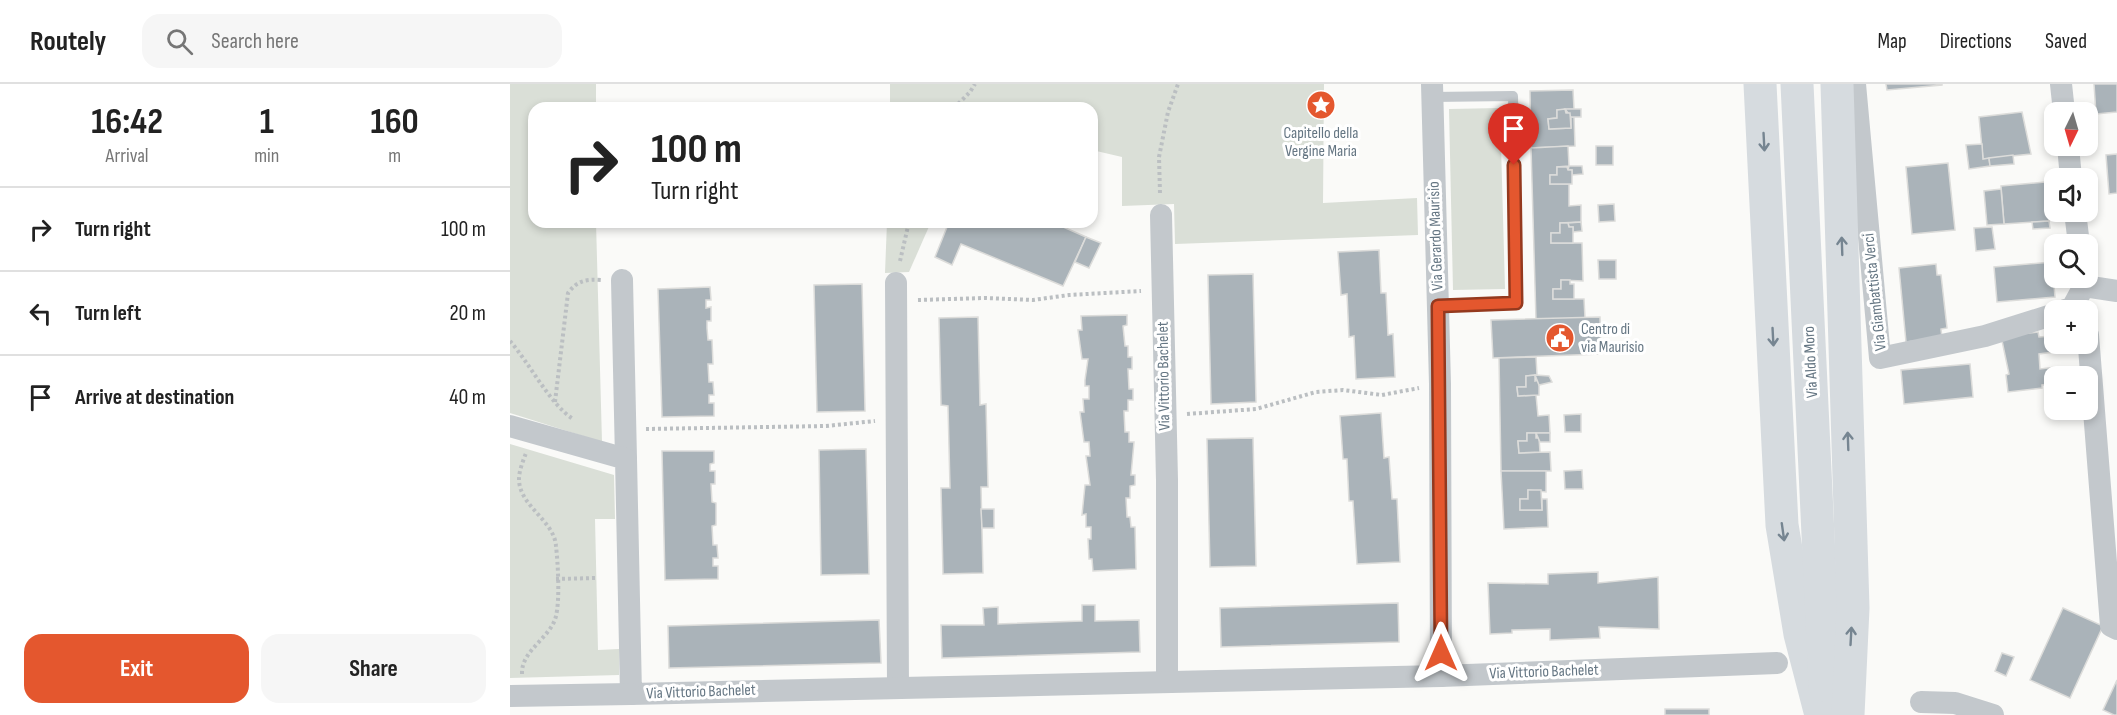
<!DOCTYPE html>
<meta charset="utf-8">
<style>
:root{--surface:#fff;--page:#f6f6f6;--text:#222;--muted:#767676;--line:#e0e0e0;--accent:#e4572e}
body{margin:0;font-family:"Sofia Sans Condensed",sans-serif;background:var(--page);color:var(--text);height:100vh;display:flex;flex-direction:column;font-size:22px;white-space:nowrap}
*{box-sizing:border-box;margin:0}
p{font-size:20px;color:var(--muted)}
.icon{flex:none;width:33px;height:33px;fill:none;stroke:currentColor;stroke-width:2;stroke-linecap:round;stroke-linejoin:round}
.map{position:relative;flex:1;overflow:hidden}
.side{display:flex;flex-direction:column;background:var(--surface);width:510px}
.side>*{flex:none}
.top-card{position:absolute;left:18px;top:18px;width:570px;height:126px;border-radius:18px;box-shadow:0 3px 9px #0003;background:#fff;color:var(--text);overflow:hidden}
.needle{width:39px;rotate:185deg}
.fabs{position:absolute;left:1534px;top:18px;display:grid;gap:12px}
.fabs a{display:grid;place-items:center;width:54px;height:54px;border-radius:12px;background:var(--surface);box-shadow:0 3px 9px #0003;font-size:30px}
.pin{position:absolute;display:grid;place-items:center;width:51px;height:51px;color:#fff;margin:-62px -26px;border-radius:50% 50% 50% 0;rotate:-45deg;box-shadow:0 0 6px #0007}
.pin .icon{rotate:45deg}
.me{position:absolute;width:66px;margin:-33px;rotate:0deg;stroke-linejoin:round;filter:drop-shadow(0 0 4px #0008)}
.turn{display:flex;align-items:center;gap:21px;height:126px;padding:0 24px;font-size:27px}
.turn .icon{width:78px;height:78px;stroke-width:2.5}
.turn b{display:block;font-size:42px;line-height:51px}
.eta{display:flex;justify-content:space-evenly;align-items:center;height:102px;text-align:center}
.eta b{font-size:36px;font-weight:700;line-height:42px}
.button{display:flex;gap:12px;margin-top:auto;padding:12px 24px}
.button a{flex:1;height:69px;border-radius:18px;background:var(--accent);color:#fff;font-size:24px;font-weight:700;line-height:69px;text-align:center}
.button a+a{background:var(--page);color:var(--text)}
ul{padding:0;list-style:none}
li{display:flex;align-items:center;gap:18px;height:84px;padding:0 24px;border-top:2px solid var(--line)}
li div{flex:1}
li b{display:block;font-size:22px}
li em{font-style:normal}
header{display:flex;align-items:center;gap:36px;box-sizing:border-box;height:84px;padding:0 30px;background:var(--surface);border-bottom:2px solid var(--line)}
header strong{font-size:28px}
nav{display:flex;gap:33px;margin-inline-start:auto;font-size:21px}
.search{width:420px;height:54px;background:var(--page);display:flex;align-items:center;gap:15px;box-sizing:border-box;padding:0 21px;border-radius:18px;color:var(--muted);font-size:22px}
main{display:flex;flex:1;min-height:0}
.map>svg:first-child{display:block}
</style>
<header>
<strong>Routely</strong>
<div class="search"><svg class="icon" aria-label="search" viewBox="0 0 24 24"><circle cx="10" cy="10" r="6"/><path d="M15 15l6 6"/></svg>Search here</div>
<nav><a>Map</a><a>Directions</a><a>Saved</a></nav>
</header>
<main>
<section class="side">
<div class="eta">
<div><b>16:42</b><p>Arrival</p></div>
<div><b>1</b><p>min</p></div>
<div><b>160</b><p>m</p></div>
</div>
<ul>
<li><svg class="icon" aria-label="right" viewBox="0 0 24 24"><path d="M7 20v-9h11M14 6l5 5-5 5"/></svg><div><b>Turn right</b></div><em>100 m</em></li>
<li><svg class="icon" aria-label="left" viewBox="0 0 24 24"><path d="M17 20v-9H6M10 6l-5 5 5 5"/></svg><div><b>Turn left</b></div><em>20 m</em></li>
<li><svg class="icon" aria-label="arrive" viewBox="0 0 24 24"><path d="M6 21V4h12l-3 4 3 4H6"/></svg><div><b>Arrive at destination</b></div><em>40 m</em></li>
</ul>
<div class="button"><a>Exit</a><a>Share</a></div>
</section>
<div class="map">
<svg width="1607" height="631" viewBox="0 0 1607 631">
<rect width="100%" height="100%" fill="#fafaf8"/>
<!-- green -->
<g fill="#dadfd7">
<path d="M0,0h86v24h-62v114h62l6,220 -92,-29z"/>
<path d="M380,0h434l-1,119 94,-5 1,37 -243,9 -1,-40 -52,2v-49l-30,-7v-42h-202z"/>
<path d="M990,24l5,181 -52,1 -4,-181z"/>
<path d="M377,138h44l-22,50 -24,1z"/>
<path d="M0,360l104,31 1,44h-20l3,131 21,-1v26l-109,3z"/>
</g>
<!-- building -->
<g fill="#aab3b9" stroke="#dcdcda" stroke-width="1.5">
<path d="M1376,0h56v1l-55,5z"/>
<path d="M1584,0h23v28l-21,2z"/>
<path d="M1063,6l1,19 -17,1v8l-9,1 1,10 22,-1v-11h3l1,29 -44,2 -1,-57z"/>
<path d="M1055,25h16v8h-10z"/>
<path d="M1055,25l1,4h4l1,15 -22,1 -1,-10 9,-1v-8z"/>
<path d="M1512,28l9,42 -48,5 -4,-42z"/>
<path d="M1472,60l1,15 6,-1 1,8 -21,3 -3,-24z"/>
<path d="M1058,62l1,20 -12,1v8h-7v9h19v22l12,-1v17l-21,1v10h-9v10h31l1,38 -22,-1v9h-8v10h31l1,19 -49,2 -5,-172z"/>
<rect x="1086" y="62" width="17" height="19"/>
<path d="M1607,70v39l-8,1 -3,-39z"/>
<path d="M1503,71l1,9 -24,2 -1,-8z"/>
<path d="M1438,79l7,67 -43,4 -6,-67z"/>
<path d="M1072,82l1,8 -11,1v-5h-4l1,-4z"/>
<path d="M1047,83h10l1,3h4v14h-22v-9h7z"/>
<path d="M1535,98l4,39 -45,3 -3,-38z"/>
<path d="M1491,105l3,35 -17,1 -3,-34z"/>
<path d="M1104,120l1,17 -16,1 -1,-17z"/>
<path d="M1539,137l1,7 -17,1 -1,-7z"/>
<path d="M439,138h103l34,15 -23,49 -102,-42 -9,21 -17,-8z"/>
<path d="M1071,138l1,9 -9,1v-5h-4l-1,-4z"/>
<path d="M1050,139h8l1,4h4v16h-22v-10h9z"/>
<path d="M1482,143l3,22 -19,2 -2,-23z"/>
<path d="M576,153l15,6 -12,25 -14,-6z"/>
<path d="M869,166l2,43h5l2,42 5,-1 2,43 -39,2 -2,-43 -5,1 -2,-43 -6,1 -3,-43z"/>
<path d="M1088,176h18v19h-17z"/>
<path d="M1542,178l3,35 -58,5 -3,-35z"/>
<path d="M1426,180l1,11h4l6,53 -6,1 1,9 -36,4 -7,-74z"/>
<path d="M743,190l3,128 -45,2 -3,-129z"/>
<path d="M1051,196h9v4h4v15h-21v-10h8z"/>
<path d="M352,200l3,127 -48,1 -3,-127z"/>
<path d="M200,203l1,13h-5v8l5,-1v14h-4v7l1,12h4l1,24h-5l1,18h4l1,13h-5v8h5v13l-52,1 -4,-128z"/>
<path d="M617,231v10l-4,1 2,20h3v11h4v12h-4l1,20h4v11h-5v11h-4l1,21h4v10h5l-3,33h4v10l-5,1v12h-4l1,19h3l1,10h4l1,42 -43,2 -1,-12h-3l-1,-20h3v-12h-5v-13l-4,1 3,-30h5l-4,-29h4l-1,-14h-5l-4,-30h4l-1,-13h6v-13h-4v-6l3,-21h-6l-4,-29h4l-1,-14z"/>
<path d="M468,233l2,88 6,-1 2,83h-7l2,86 -40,1 -2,-86h9l-2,-82 -7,-1 -2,-87z"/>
<path d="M1090,233l1,37 -108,4 -2,-38z"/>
<path d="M1528,248l1,5 13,-1 2,16 -15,2 1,15 16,-2 -1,17 -13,1v3l-34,4 -2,-17 3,-1 -8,-38z"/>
<path d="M1026,273l1,18 -11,1v11h-9l1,9 18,-1 2,21 11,-1 1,18h-23v8h-9l1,12 31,-1 1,19h-50l-2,-113z"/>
<path d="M1460,280l3,33 -69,7 -3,-34z"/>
<path d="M1025,291v6l4,-1v15l-21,1 -1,-9h9v-11z"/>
<path d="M1025,291l14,1 3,6 -13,3z"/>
<path d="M871,329l3,45 5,-1 3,42h5l3,63 -43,2 -4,-63h-4l-2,-42h-4l-3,-43z"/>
<path d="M1071,330v18h-16l-1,-17z"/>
<path d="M1017,349h9v5h3l1,14 -21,1 -1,-12h9z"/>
<path d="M1026,349h14v9h-10z"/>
<path d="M743,354l3,128 -46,1 -3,-128z"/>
<path d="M356,365l3,125 -48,1 -2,-125z"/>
<path d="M152,367h52v12l-4,1v7h5v13h-4l1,18 4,1v22l-4,1 1,19h4l1,13h-5v8h5v13l-53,1z"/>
<path d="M1072,386l1,19h-18l-1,-18z"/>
<path d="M991,387h45v21l-18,-2v9h-8v11h22v-11h5l1,28 -44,2z"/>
<path d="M1018,406h13l1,20h-22v-11h8z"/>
<path d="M471,425h13v19h-12z"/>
<path d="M1088,488v11l60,-6 1,52 -60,-2 1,11 -50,2v-11l-38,1v3l-22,1 -2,-51 60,1v-10z"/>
<path d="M888,519l1,39 -178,5 -1,-39z"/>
<path d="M572,521h13v16l44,-1 1,32 -198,6 -1,-33h43l-1,-17 15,-1v17l84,-3z"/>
<path d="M1553,524l40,18 -33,72 -40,-18z"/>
<path d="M369,536l2,43 -212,5 -1,-42z"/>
<path d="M1492,569l12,4 -8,19 -11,-5z"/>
<path d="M1607,596v35h-3l-11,-5z"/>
<rect x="1155" y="625" width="44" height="6"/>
</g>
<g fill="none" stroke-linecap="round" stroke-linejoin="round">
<!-- path -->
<g stroke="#bbbfc2" stroke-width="4" stroke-dasharray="3 3" stroke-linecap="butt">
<path d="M444,24l16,-16 5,-8"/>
<path d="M650,109l-1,-36 9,-45 10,-28"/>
<path d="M390,177l9,-39"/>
<path d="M408,216l67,-2 48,2 36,-5 72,-4"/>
<path d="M0,257c20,23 40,63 63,78"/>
<path d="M45,318l13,-109c9,-12 17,-14 33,-13"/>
<path d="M677,330l69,-5 60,-17 27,-2 39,5 37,-7"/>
<path d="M136,345l180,-3 49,-5"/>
<path d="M46,495l40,-1"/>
<path d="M12,590c-1,-24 29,-36 34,-58 4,-17 2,-52 0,-70 -2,-26 -37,-40 -37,-67 0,-8 4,-18 7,-26"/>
</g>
<!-- service -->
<path stroke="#c3c8cc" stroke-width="10" d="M922,13l81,-1 4,207 -79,3"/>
<!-- minor -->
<g stroke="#c3c8cc" stroke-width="22">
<path d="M922,0l8,300 1,292"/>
<path d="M1345,0l25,274 105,-22 70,-22"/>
<path d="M1551,0l3,28"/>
<path d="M1558,62l3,32"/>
<path d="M1565,128l4,32"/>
<path d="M651,131l6,265v202"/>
<path d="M112,196l4,179"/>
<path d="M386,199l2,405"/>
<path d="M1555,226l7,-2 12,-22 33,5"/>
<path d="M1578,251l23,291 6,3"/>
<path d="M0,342l116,33 5,235 810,-18 336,-13"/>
<path d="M0,612l121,-2"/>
<path d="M1411,618l34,1 38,12"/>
</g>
<!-- primary -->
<g stroke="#d6dbdf" stroke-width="33">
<path d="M1250,0l22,441 18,109 21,81"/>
<path d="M1287,0l28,601"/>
<path d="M1327,0l16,524 -5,107"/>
</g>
</g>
<!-- one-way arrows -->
<defs><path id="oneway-shaft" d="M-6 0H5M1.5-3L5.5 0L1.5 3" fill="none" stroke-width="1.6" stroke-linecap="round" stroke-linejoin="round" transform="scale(1.5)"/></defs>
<g stroke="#768591">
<use href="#oneway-shaft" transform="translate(1254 58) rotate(87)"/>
<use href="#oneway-shaft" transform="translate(1332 162) rotate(-92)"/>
<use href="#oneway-shaft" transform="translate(1263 253) rotate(87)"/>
<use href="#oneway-shaft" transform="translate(1338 357) rotate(-92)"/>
<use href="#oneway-shaft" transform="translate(1273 448) rotate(82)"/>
<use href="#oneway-shaft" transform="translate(1341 552) rotate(-87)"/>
</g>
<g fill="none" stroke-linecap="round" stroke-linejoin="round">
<!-- route casing -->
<g stroke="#94391e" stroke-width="15">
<path id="route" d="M931,569l-3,-347 78,-3 -2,-138"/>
</g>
<!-- route -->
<use href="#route" stroke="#e4572e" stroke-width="10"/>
</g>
<!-- icons -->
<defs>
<g id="sight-disc" transform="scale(1.5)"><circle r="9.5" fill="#e4572e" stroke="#fff"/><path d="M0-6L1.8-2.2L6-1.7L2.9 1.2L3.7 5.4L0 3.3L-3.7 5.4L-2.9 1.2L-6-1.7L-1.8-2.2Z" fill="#fff"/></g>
<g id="civic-disc" transform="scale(1.5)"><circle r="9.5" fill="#e4572e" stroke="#fff"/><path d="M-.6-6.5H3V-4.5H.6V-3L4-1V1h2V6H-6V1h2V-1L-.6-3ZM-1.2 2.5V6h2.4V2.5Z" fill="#fff"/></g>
</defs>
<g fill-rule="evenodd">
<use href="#sight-disc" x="811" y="21"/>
<use href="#civic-disc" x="1050" y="254"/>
</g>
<g text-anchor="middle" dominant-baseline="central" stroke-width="6" stroke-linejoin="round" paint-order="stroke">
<!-- poi labels -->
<g font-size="16" fill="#657683" stroke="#fff">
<text x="811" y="49">Capitello della<tspan x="811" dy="18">Vergine Maria</tspan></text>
<text x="1071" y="245" text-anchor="start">Centro di<tspan x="1071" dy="18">via Maurisio</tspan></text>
</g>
<!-- street labels -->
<g font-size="16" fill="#657683" stroke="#fff">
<text transform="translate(926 152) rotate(-92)">Via Gerardo Maurisio</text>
<text transform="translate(1365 208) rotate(-96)">Via Giambattista Verci</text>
<text transform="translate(1301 278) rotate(-93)">Via Aldo Moro</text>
<text transform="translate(654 292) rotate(-91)">Via Vittorio Bachelet</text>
<text transform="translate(1034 588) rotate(-2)">Via Vittorio Bachelet</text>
<text transform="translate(191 608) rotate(-2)">Via Vittorio Bachelet</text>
</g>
</g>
</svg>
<div class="fabs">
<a><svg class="needle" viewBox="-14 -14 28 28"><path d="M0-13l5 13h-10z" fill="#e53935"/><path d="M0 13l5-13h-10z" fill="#767676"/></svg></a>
<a><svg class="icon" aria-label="sound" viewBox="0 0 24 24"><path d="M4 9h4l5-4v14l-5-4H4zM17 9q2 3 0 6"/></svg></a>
<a><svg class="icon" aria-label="search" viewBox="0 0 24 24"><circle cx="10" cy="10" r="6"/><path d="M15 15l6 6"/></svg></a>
<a>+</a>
<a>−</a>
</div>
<div class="pin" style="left:1004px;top:81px;background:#d93025"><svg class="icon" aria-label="arrive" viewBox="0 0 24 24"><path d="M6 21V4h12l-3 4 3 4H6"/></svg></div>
<svg class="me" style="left:931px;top:569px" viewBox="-20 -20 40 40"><path d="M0-17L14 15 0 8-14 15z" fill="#e4572e" stroke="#fff" stroke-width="4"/></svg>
<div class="top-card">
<div class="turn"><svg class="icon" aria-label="right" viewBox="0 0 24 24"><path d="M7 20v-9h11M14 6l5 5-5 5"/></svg><div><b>100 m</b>Turn right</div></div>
</div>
</div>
</main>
